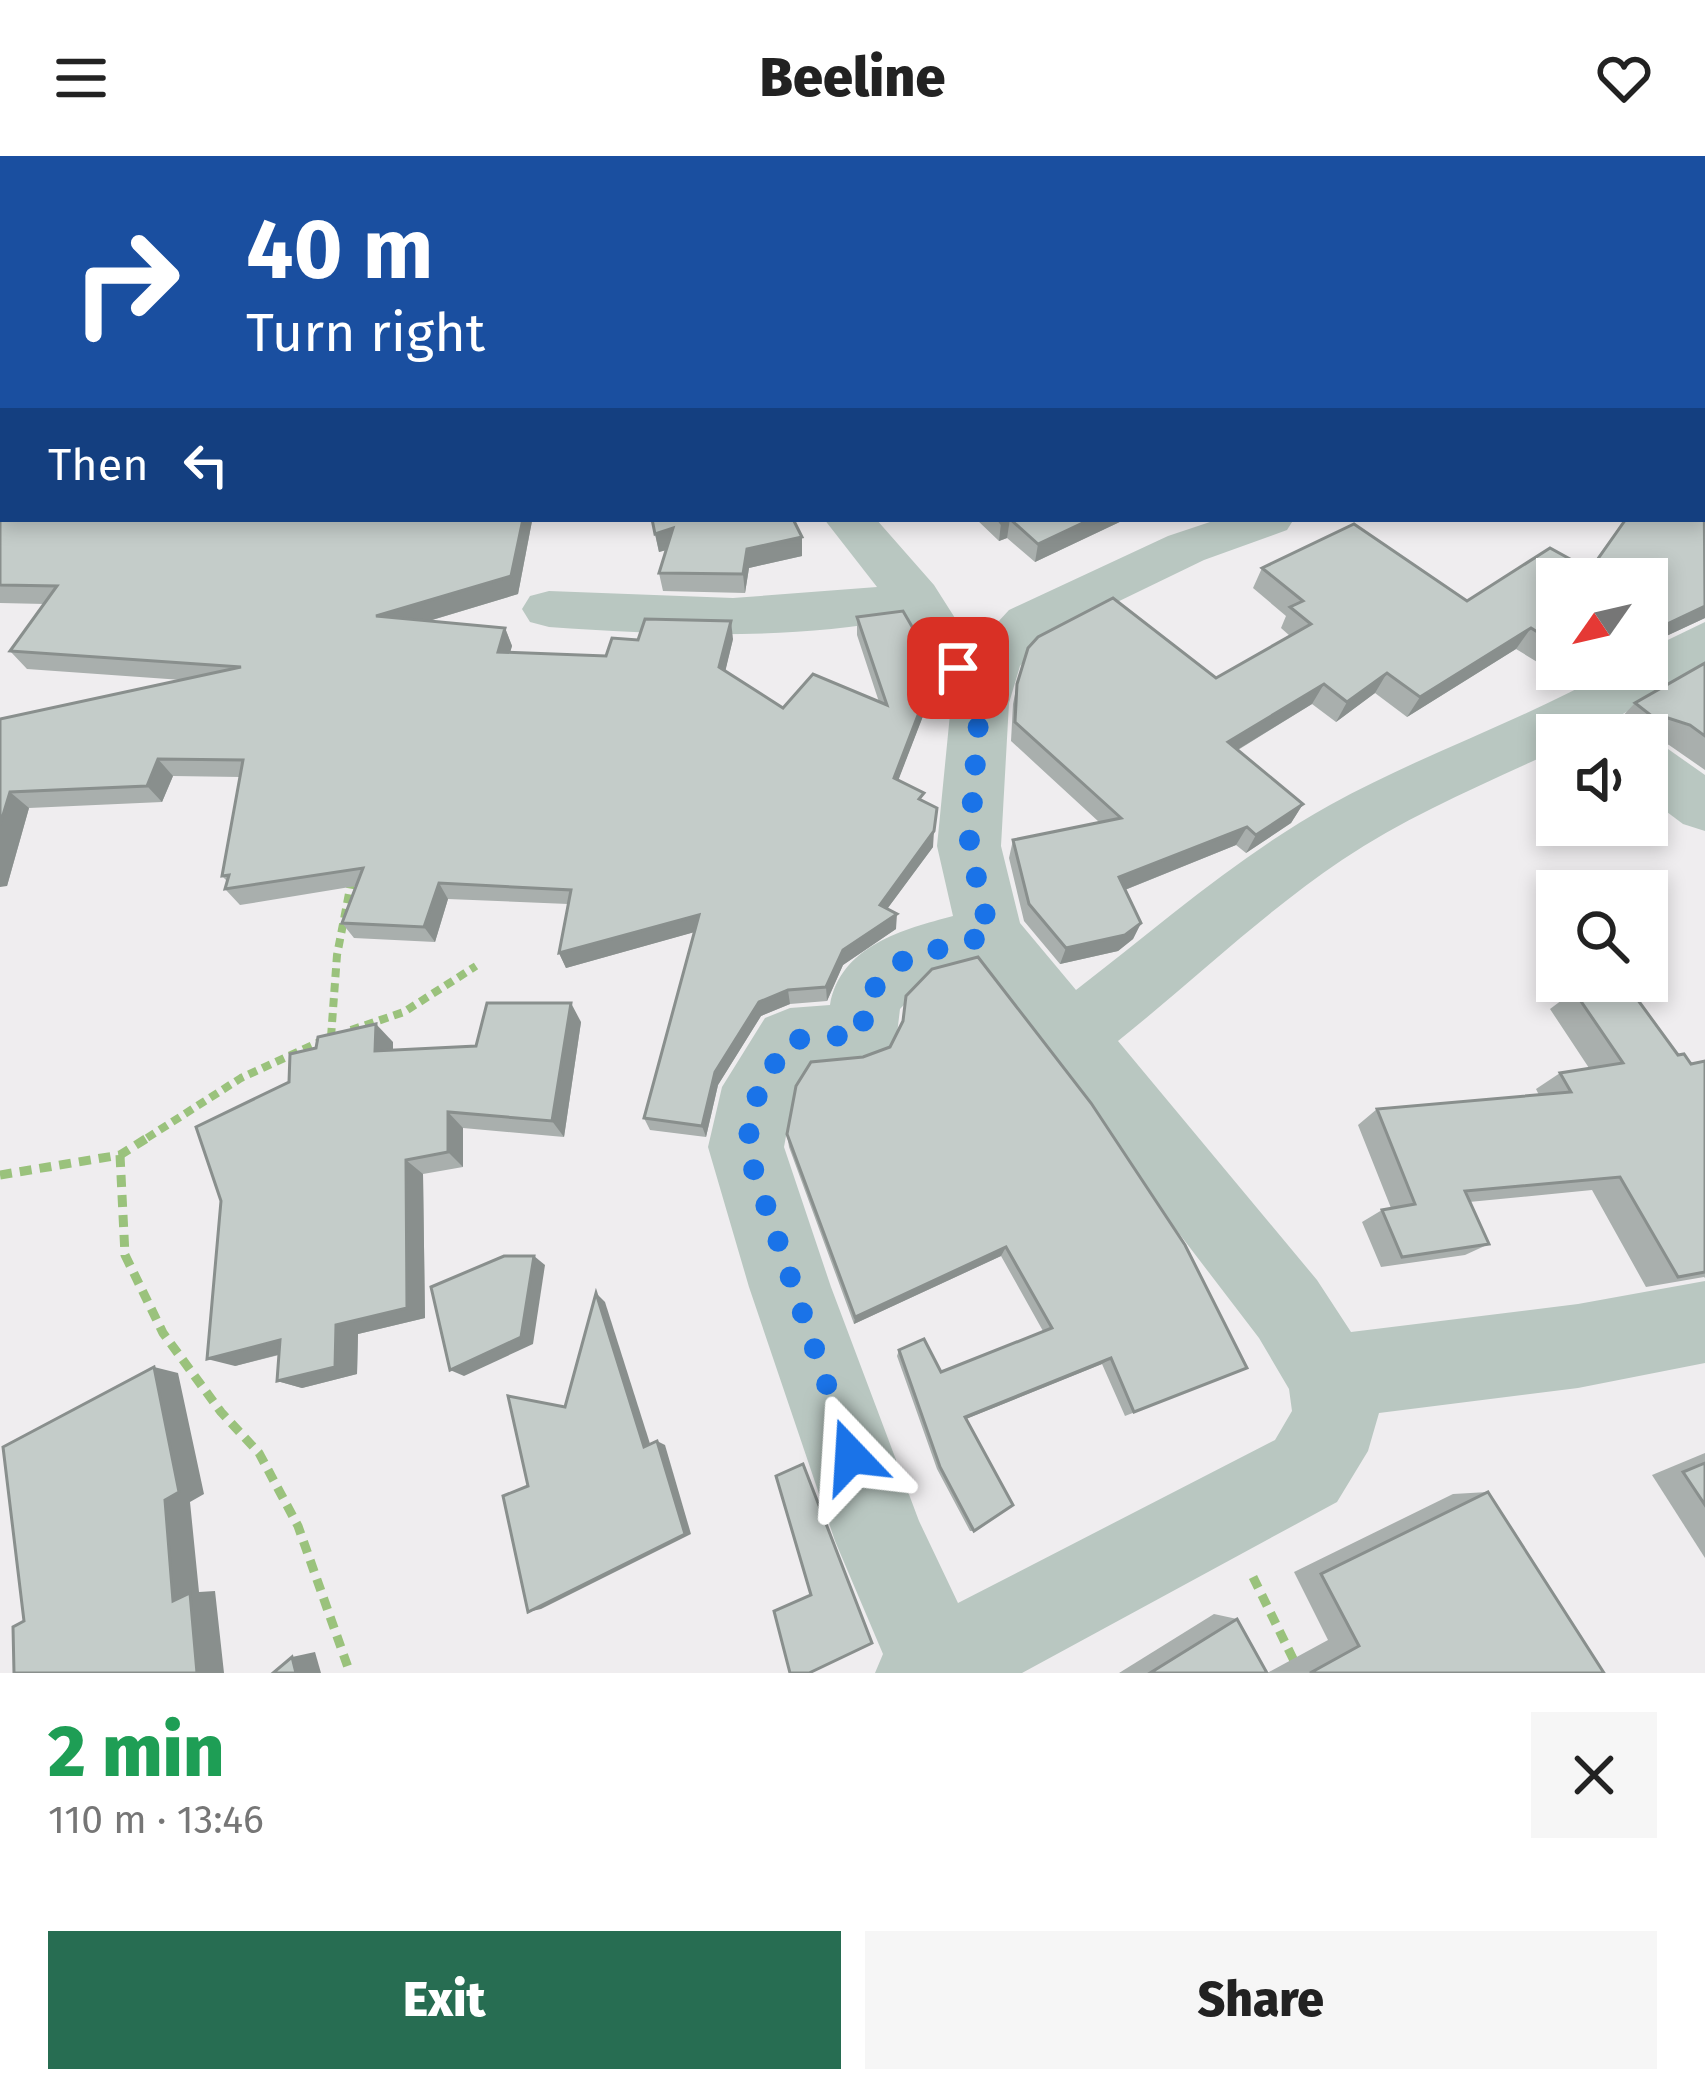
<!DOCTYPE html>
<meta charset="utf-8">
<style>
:root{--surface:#fff;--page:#f6f6f6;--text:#222;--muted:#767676;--accent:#276d52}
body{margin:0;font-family:"Fira Sans",sans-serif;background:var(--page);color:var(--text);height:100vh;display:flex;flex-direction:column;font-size:45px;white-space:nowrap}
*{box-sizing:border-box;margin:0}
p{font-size:39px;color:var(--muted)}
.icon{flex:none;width:66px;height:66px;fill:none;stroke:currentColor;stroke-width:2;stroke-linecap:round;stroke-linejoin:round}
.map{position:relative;height:1517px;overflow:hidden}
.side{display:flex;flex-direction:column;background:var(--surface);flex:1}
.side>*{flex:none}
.top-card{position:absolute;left:0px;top:0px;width:1707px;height:366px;box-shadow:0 6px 18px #0003;background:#1a4fa0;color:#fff;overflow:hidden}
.needle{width:78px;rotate:236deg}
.buttons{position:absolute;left:1536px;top:402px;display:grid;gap:24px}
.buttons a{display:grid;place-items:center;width:132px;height:132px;border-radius:0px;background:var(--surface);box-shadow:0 6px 18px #0003;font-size:60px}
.pin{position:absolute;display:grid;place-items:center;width:102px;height:102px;color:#fff;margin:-51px;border-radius:24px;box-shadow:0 6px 18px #0006}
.me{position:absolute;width:132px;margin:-66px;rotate:340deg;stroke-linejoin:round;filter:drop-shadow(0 0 9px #0008)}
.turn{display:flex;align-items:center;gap:42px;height:252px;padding:0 48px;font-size:54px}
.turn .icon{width:156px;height:156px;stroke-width:2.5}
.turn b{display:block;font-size:84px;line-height:102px}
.then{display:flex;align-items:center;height:114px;padding:0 48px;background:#0003;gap:24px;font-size:45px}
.round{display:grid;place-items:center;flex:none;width:126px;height:126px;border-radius:0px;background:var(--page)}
.summary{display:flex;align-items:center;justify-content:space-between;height:204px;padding:0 48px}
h1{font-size:72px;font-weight:800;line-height:90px;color:#1e9e55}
.primary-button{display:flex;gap:24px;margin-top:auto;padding:24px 48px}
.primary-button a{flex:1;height:138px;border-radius:0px;background:var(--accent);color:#fff;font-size:48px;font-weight:800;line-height:138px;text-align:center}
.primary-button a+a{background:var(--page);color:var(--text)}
header{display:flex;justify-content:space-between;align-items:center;height:156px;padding:0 48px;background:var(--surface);font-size:54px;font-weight:800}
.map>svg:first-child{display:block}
</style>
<header><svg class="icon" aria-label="menu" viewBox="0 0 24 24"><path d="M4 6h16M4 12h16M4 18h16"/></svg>Beeline<svg class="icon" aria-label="heart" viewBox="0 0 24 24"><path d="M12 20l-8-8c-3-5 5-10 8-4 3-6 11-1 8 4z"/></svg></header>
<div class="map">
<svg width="1705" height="1517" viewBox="0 0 1705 1517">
<rect width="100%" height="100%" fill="#efedef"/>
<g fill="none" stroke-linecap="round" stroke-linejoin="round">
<!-- path-far1 -->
<g stroke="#9ac27c" stroke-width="8" stroke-dasharray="9 6" stroke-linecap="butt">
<path d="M351,874l53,-18 72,-46"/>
<path d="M331,881l6,-82 15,-77"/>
<path d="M147,982l94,-60 85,-39"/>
</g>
<!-- path -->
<g stroke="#9ac27c" stroke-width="9" stroke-dasharray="12 8" stroke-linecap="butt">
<path d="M120,999l5,100 38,78 58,79 38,41 39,73 52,147"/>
<path d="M0,1019l120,-20 32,-20"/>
<path d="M1253,1421l47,96"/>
</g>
<!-- minor -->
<g fill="#b9c7c1" fill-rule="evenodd">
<path d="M1127,0h38l2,3h-38z"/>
<path d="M1704,164l1,1v26l-1,-1z"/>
<path d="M824,363h52l58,66 40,63 35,-38 159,-74 51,-17h75l-7,11 -83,30 -157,76 -27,30 -11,37 -8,143 19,77 56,67c83,-64 162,-134 254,-185 92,-51 192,-84 284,-136h33v-19l58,-28v44l-118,69h-30v15c-73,34 -148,65 -215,110 -80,54 -149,121 -224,181l199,239 34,52 227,-28 127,-23v82l-127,25 -199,25 -11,38 -31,51 -315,171h-147l8,-19 -48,-113 -86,-254 -41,-140 14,-60 43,-69 25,-10 40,-3c10,-59 74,-76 123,-89l-16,-70 14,-142 -50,-85c-117,22 -234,16 -352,8l-19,-5 -8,-13 8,-13 19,-5 184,7 144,-11zM976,812l283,370 30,51 3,22 -17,29 -317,163 -39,-82 -88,-234 -47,-140 9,-49 17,-26 52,-6 25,-9 10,-23 3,-25 27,-28z"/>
<path d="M1647,586l21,7 37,26v56l-22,-7 -36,-27z"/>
</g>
</g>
<!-- wall -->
<g fill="#a9afad">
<path d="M0,0l3,3v360l529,2 -14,73 -89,27 76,7 7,18 -2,6 96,4 32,-16 95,-1 -8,32 58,37 96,-6 -22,-67v-18l78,68 -37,95 25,21 10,46 -46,62 9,20 -53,36 -16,36 -37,3 -29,12 -43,69 -12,52 -56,-7 -6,-12 50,-186 -128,36 -7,-15 9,-49 -120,-5 -13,43 -81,-4 -12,-15 14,-37 -116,19 -15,-16 2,-8 -5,-5 18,-99 -67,-1 -11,26 -133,6 -22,78 -7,-167 182,-39 -155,-11 -17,-18 35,-47 -45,-1z"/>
<path d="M1362,0h343v145l-1,-142h-343z"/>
<path d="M1705,320v142l-43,20 -1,6 -14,16v-81h-90v90h47l-29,16 -59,-36 -109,68 -32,-24 -39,29 -24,-18 -74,46 65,54 -12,19 -45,30 -10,-8 -111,45 16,33 -8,16 -15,12 -58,13 -36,-43 -15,-63 4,-18 86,-18 -88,-81 2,-37 4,-20 199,-6 74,-42 -9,-8 5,-12 -33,-28 9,-20 205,33 122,-32 36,-50h79z"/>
<path d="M652,363l150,18v19l-53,12 -4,25 -82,-2 -4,-18 8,-23 -8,2z"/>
<path d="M976,363h150l-91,43 -28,-24 -8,3z"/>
<path d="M1705,507v107l-36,-25 -21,-7 -1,1v-4h-16l-15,-12 19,-20z"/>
<path d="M1574,835l117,73 14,-3v217l-1,-1 -58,10 -54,-97 -123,12 20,42 -24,11 -84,12 -19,-45 20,-12 9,-2 -33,-83 19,-16 162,-14 -3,-6 24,-16 29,-5 -39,-59z"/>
<path d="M581,866l-17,115 -101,-9v39l-40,7 2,144 -67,16 -1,40 -55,14 -25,-7 2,-26 -44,11 158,-324v8l83,-4z"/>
<path d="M787,978l460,234 -122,48 -23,-52 -136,55 8,112h-4l-33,-62 -40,-113 2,-6 42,22 102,-41 -42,-75 -147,68 -65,-177z"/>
<path d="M1705,1297v105l-53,-83z"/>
<path d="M1488,1336l116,181h-337l61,-33 -34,-68 159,-78z"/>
<path d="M1214,1458l23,5 30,54h-148z"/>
</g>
<!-- shaded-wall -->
<g fill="#898f8d">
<path d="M523,363h9v2l-14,73 -133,40 -9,-18z"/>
<path d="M1010,363l-3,19 -8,3 2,-18z"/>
<path d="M1091,363h35l-91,43 3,-18z"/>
<path d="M673,372l4,19 -18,5 -4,-18z"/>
<path d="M802,381v19l-53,12 -4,25 -2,-19 4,-25z"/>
<path d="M1705,450v12l-58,27 16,-19z"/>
<path d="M731,465l2,18 -11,46 -3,-18z"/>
<path d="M505,472l7,18 -7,23 -7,-17z"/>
<path d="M1531,472l-15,21 -109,68 13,-20z"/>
<path d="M936,512l-1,17 -42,109 1,-16z"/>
<path d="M1588,513h16l-29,16z"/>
<path d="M1387,517l-12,20 -39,29 11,-20z"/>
<path d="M1324,528l-12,20 -93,57 9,-19z"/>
<path d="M158,603l15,17 -11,26 -15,-16z"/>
<path d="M10,636l19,16 -22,78 -7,1v-62z"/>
<path d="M1303,648l-12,19 -45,30 10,-18z"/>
<path d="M1247,671l-11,18 -124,50 7,-18z"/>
<path d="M934,675l-1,16 -54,73 1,-15z"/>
<path d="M439,727l9,16 -13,43 -11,-15z"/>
<path d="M897,758l-1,15 -53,36 -16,36 -1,-14 17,-37z"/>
<path d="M699,759l3,15 -136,38 -7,-15z"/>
<path d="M1141,767l-8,16 -15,12 -58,13 6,-16z"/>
<path d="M788,834l2,14 -29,12 -43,69 -12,52 -4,-11 13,-54 44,-70z"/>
<path d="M571,847l10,19 -17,115 -12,-16z"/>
<path d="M376,868l17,18v27l-18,-18z"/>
<path d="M448,956l15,16v39l-15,-15z"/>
<path d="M406,1004l17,14 2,144 -67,16 -1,40 -55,14 -25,-7 59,-56z"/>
<path d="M1006,1091l-5,9 -147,68 1,-7z"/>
<path d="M534,1100l11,9 -12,79 -69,32 -14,-6z"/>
<path d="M596,1137l9,9 47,148 -8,-3z"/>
<path d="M280,1184l24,8 -69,18 -28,-7z"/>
<path d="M1111,1202l-9,6 -141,57 4,-4z"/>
<path d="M154,1211l24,6 26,121 -14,8 9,90 16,-1 9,82h-27l-24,-72z"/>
<path d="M657,1285l8,4 26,89 -150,75 -13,3z"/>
<path d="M315,1496l6,21h-25l-4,-16z"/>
</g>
<!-- building -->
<g fill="#c4ccc9" stroke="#898f8d" stroke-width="3">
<path d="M0,0h653l3,3h-653v360h520l-12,57 -135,40 129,12 -7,24 108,4 6,-18 26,2 7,-21 86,2 -12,46 64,41 30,-34 74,31 -30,-88 46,-6 33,57 -42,110 30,15 -5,6 18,9 -3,23 -54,74 17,9 -54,36 -17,37 -38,3 -29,12 -44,70 -13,54 -58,-8 55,-203 -140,38 12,-63 -132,-7 -15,44 -82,-4 21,-55 -138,21 4,-14 -7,1 21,-116 -85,-1 -11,27 -137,6 -10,33v-106l241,-52 -231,-16 47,-65 -57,-1z"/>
<path d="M683,0h208l4,3h-212z"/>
<path d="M1408,0h297v124l-1,-121h-290z"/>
<path d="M1704,320l1,130 -42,20 -2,18h-14v-65h-90v65l-26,-16 -111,69 -33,-24 -40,29 -23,-18 -96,58 75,62 -47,31 -9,-8 -128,50 22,46 -16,12 -59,13 -37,-44 -16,-64 108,-22 -106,-96 2,-38 11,-36 10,-11 75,-39 103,80 95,-54 -21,-17 13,-6 -41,-33 92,-44 113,77 83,-53 40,22 36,-51h78z"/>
<path d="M652,363h141l9,18 -55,12 -4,25 -84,-1 14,-45 -18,6z"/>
<path d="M998,363h93l-53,25 -28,-25 -9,4z"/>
<path d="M1705,507v73l-15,-11 -22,-7 -6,6 -27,-21z"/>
<path d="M978,801l113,146 94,142 62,123 -113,44 -23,-54 -146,59 48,88 -39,26 -34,-64 -41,-117 25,-11 17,33 111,-44 -46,-81 -151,70 -68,-183 9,-48 15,-24 52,-5 27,-10 13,-26 3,-25 26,-27z"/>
<path d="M1624,825l54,74 6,-1 7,10 14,-3v211l-27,5 -58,-100 -155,14 24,53 -87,13 -20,-47 33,-6 -38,-95 194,-17 -11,-19 63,-10 -49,-72z"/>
<path d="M487,847h84l-19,118 -104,-9v40l-42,8 1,148 -71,17 -1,42 -58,14 3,-41 -73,19 14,-158 -25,-74 93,-45 1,-28 26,-6 2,-11 58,-13 -1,27 101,-5z"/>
<path d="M504,1100h30l-13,81 -71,33 -19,-83z"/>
<path d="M596,1137l48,154 13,-6 28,93 -157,78 -25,-116 25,-10 -20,-90 57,11z"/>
<path d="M154,1211l25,125 -14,8 8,101 17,-8 7,80h-183l-1,-46 11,-6 -21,-174z"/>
<path d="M1705,1307v42l-22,-33z"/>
<path d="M803,1308l69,179 -63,30h-19l-16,-62 37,-16 -35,-119z"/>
<path d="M1488,1336l116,181h-294l49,-27 -38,-72z"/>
<path d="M1237,1463l30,54h-117z"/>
<path d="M292,1501l4,16h-23z"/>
</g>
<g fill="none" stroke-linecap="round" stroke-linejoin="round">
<!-- route -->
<path stroke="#1a73e8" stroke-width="21" stroke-dasharray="0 37.8" d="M851,1300l-105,-309 13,-59 31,-48 72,-6 4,-38 40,-38 84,-23 -21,-89 11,-143 -22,-35"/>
</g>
</svg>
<div class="buttons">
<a><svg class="needle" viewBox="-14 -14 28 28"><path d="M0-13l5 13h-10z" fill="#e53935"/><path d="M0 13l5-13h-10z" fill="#767676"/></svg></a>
<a><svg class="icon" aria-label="sound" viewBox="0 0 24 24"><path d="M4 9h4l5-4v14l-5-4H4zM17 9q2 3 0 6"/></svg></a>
<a><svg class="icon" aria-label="search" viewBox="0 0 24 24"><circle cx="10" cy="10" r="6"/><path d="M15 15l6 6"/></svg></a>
</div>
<div class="pin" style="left:958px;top:512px;background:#d93025"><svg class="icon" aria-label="arrive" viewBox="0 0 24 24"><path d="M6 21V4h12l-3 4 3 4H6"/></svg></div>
<svg class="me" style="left:851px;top:1300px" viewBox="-20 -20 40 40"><path d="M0-17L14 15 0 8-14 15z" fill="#1a73e8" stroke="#fff" stroke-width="4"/></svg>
<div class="top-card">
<div class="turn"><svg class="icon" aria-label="right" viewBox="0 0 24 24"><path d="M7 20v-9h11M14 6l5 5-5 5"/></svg><div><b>40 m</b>Turn right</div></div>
<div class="then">Then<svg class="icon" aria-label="left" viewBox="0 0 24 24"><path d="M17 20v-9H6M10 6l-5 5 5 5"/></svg></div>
</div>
</div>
<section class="side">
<div class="summary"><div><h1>2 min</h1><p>110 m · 13:46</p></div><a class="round"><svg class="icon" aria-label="close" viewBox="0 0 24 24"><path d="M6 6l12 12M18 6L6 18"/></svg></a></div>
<div class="primary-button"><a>Exit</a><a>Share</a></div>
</section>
